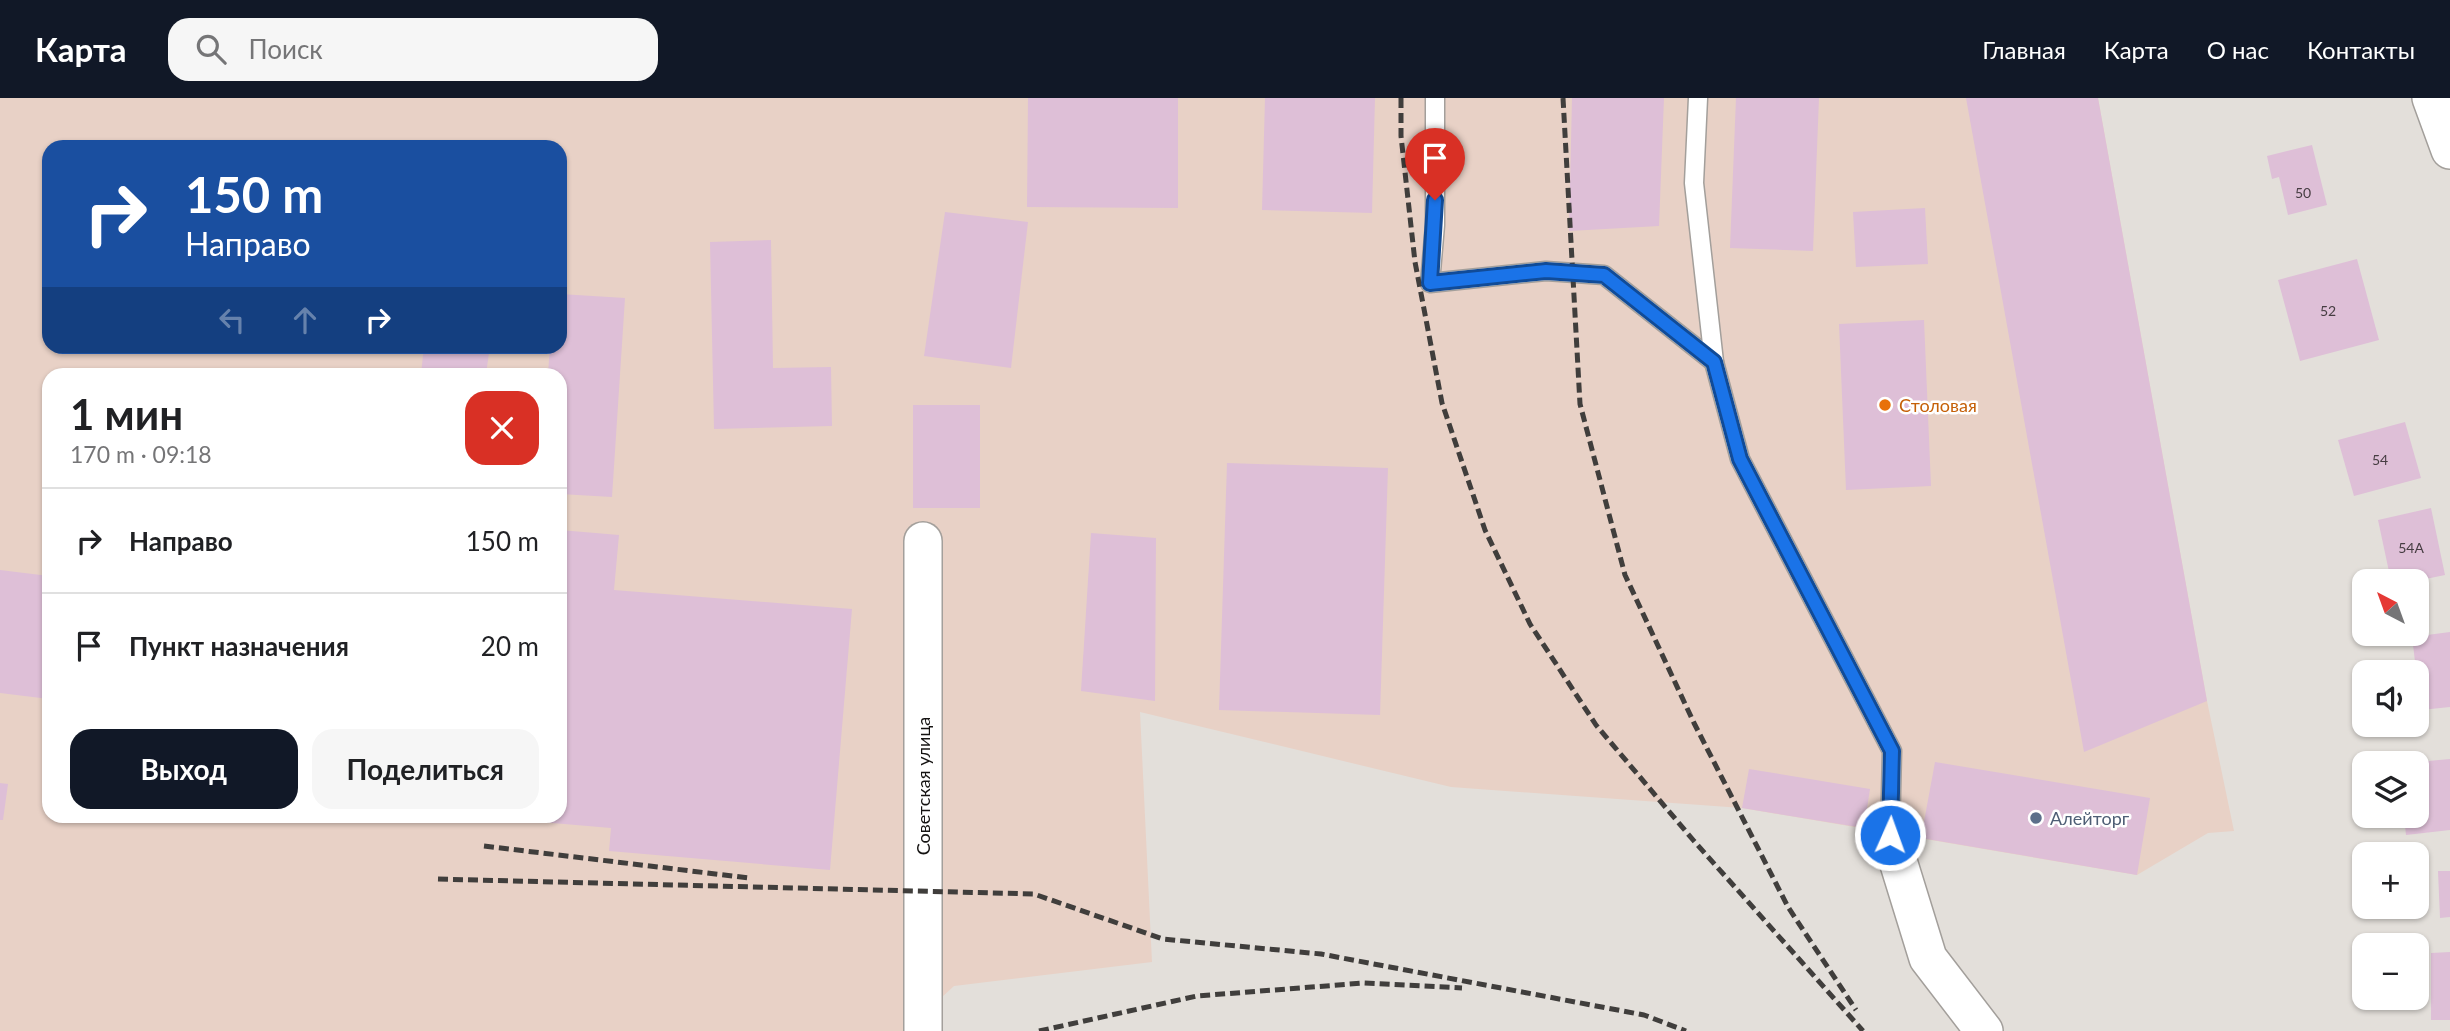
<!DOCTYPE html>
<html lang="ru">
<meta charset="utf-8">
<style>
:root{--surface:#fff;--page:#f6f6f6;--text:#202124;--muted:#757577;--line:#e0e0e0;--accent:#111827}
body{margin:0;font-family:Lato,sans-serif;background:var(--page);color:var(--text);height:100vh;display:flex;flex-direction:column;font-size:26px;white-space:nowrap}
*{box-sizing:border-box;margin:0}
p{font-size:23px;color:var(--muted)}
.icon{flex:none;width:38px;height:38px;fill:none;stroke:currentColor;stroke-width:2;stroke-linecap:round;stroke-linejoin:round}
.map{position:relative;flex:1;overflow:hidden}
.side{position:absolute;left:42px;top:270px;width:525px;height:455px;display:flex;flex-direction:column;background:var(--surface);border-radius:21px;box-shadow:0 2px 5px #0004}
.side>*{flex:none}
.hud{position:absolute;left:42px;top:42px;width:525px;height:214px;border-radius:21px;box-shadow:0 2px 5px #0004;background:#1a4fa0;color:#fff;overflow:hidden}
.needle{width:46px;rotate:319deg}
.buttons{position:absolute;left:2352px;top:471px;display:grid;gap:14px}
.buttons a{display:grid;place-items:center;width:77px;height:77px;border-radius:14px;background:var(--surface);box-shadow:0 2px 5px #0004;font-size:35px}
.pin{position:absolute;display:grid;place-items:center;width:60px;height:60px;color:#fff;margin:-72px -30px;border-radius:50% 50% 50% 0;rotate:-45deg;box-shadow:0 0 7px #0007}
.pin .icon{rotate:45deg}
.me{position:absolute;width:77px;margin:-38px;rotate:2deg;stroke-linejoin:round;filter:drop-shadow(0 0 5px #0008)}
.turn{display:flex;align-items:center;gap:24px;height:147px;padding:0 28px;font-size:32px}
.turn .icon{width:91px;height:91px;stroke-width:2.5}
.turn b{display:block;font-size:49px;line-height:60px}
.lanes{display:flex;align-items:center;height:66px;padding:0 28px;background:#0003;justify-content:center;gap:35px;direction:ltr}
.lanes .off{opacity:.35}
.round{display:grid;place-items:center;flex:none;width:74px;height:74px;border-radius:21px;background:var(--page)}
.headline{display:flex;align-items:center;justify-content:space-between;height:119px;padding:0 28px}
h1{font-size:42px;font-weight:700;line-height:52px}
.cta{display:flex;gap:14px;margin-top:auto;padding:14px 28px}
.cta a{flex:1;height:80px;border-radius:21px;background:var(--accent);color:#fff;font-size:28px;font-weight:700;line-height:80px;text-align:center}
.cta a+a{background:var(--page);color:var(--text)}
ul{padding:0;list-style:none}
li{display:flex;align-items:center;gap:21px;height:105px;padding:0 28px;border-top:2px solid var(--line)}
li div{flex:1}
li b{display:block;font-size:26px}
li em{font-style:normal}
header{display:flex;align-items:center;gap:42px;box-sizing:border-box;height:98px;padding:0 35px;background:var(--accent);color:#fff}
header strong{font-size:33px}
nav{display:flex;gap:38px;margin-inline-start:auto;font-size:24px}
.search{width:490px;height:63px;background:var(--page);display:flex;align-items:center;gap:18px;box-sizing:border-box;padding:0 24px;border-radius:21px;color:var(--muted);font-size:26px}
.map>svg:first-child{display:block}
</style>
<header>
<strong>Карта</strong>
<div class="search"><svg class="icon" aria-label="search" viewBox="0 0 24 24"><circle cx="10" cy="10" r="6"/><path d="M15 15l6 6"/></svg>Поиск</div>
<nav><a>Главная</a><a>Карта</a><a>О нас</a><a>Контакты</a></nav>
</header>
<div class="map">
<svg width="2450" height="933" viewBox="0 0 2450 933">
<rect width="100%" height="100%" fill="#e3dfda"/>
<!-- industrial -->
<path fill="#e8d1c6" fill-rule="evenodd" d="M0,0h2098l109,603 27,130 -26,2 -71,42 -395,-67 -291,-21 -311,-75 12,250 -198,24 -49,45h-905zM49,49h511v199h-511zM49,276h511v442h-511z"/>
<!-- building -->
<g fill="#debfd7">
<path d="M1028,0h150v110l-151,-1z"/>
<path d="M1265,0h110l-3,115 -110,-3z"/>
<path d="M1572,0h92l-5,128 -90,5z"/>
<path d="M1736,0h83l-6,153 -83,-3z"/>
<path d="M1966,0h132l109,603 -123,51z"/>
<path d="M2312,47l15,60 -39,10 -9,-38 -7,2 -5,-23z"/>
<path d="M1925,110l3,56 -72,3 -3,-55z"/>
<path d="M945,114l83,10 -17,146 -87,-12z"/>
<path d="M771,142l2,128 58,-1 1,59 -118,3 -4,-187z"/>
<path d="M2357,161l22,81 -79,21 -22,-81z"/>
<path d="M560,196l65,4 -13,199 -52,-3v-120h-12l2,-28h10z"/>
<path d="M1924,222l7,166 -85,4 -7,-166z"/>
<path d="M424,248h66l-4,28h-65z"/>
<rect x="913" y="307" width="67" height="103"/>
<path d="M2405,324l16,56 -67,18 -16,-56z"/>
<path d="M1227,365l161,5 -8,247 -161,-5z"/>
<path d="M2431,410l14,67 -29,6h-25l-13,-61z"/>
<path d="M560,432l59,5 -5,55 238,19 -22,261 -221,-19 2,-23 -129,-11v-1h78z"/>
<path d="M1091,435l65,5 -1,163 -74,-10z"/>
<path d="M0,472l49,6v123l-49,-6z"/>
<path d="M2450,534v75l-29,3 -9,-73z"/>
<path d="M2450,661v71l-44,5 -2,-19h13v-54z"/>
<path d="M1935,664l215,36 -13,77 -216,-37z"/>
<path d="M1749,671l121,20 -6,39 -122,-20z"/>
<path d="M0,685l8,1 -5,36h-3z"/>
<path d="M2438,773h12v46l-10,1z"/>
<path d="M2450,854v68h-19v-67z"/>
</g>
<g fill="none" stroke-linecap="round" stroke-linejoin="round">
<!-- service casing -->
<g stroke="#a39f9b" stroke-width="21">
<g id="service">
<path d="M1435,0v127l-5,58 116,-12 58,4 110,87"/>
<path d="M1698,0l-4,85 20,179 26,97 152,292 -2,84"/>
</g>
</g>
<!-- minor casing -->
<g stroke="#a39f9b" stroke-width="40">
<g id="minor">
<path d="M2431,0l19,52"/>
<path d="M923,443v490"/>
<path d="M1890,737l38,123 56,73"/>
</g>
</g>
<!-- service -->
<use href="#service" stroke="#fff" stroke-width="18"/>
<!-- minor -->
<use href="#minor" stroke="#fff" stroke-width="37"/>
<!-- rail -->
<g stroke="#403e3c" stroke-width="5" stroke-dasharray="10 5" stroke-linecap="butt">
<path d="M1401,0v38l14,126 27,141 43,127 45,94 66,101 98,116 169,190"/>
<path d="M1563,0l17,306 45,171 69,148 94,184 68,103"/>
<path d="M484,748l265,32"/>
<path d="M438,781l596,15 129,45 158,15 323,61 42,16"/>
<path d="M1039,933l158,-35 167,-13 98,5"/>
</g>
</g>
<g fill="none" stroke-linecap="round" stroke-linejoin="round">
<!-- route casing -->
<g stroke="#114b97" stroke-width="18">
<path id="route" d="M1435,102l-5,83 116,-12 58,4 110,87 26,97 152,292 -2,84"/>
</g>
<!-- route -->
<use href="#route" stroke="#1a73e8" stroke-width="12"/>
</g>
<!-- markers -->
<circle fill="#e8710a" stroke="#fff" stroke-width="2.5" cx="1885" cy="307" r="7"/>
<circle fill="#5c6f8a" stroke="#fff" stroke-width="2.5" cx="2036" cy="720" r="7"/>
<g text-anchor="middle" dominant-baseline="central" stroke-width="5" stroke-linejoin="round" paint-order="stroke">
<!-- number labels -->
<g font-size="14" fill="#463d42">
<text x="2303" y="94">50</text>
<text x="2328" y="212">52</text>
<text x="2380" y="361">54</text>
<text x="2411" y="449">54А</text>
</g>
<!-- food labels -->
<g font-size="18" fill="#c56008" stroke="#fff" text-anchor="start">
<text x="1899" y="307">Столовая</text>
</g>
<!-- street labels -->
<g font-size="18" fill="#141211" stroke="#fff">
<text transform="translate(923 688) rotate(-90)">Советская улица</text>
</g>
<!-- service labels -->
<g font-size="18" fill="#4e5e75" stroke="#fff" text-anchor="start">
<text x="2050" y="720">Алейторг</text>
</g>
</g>
</svg>
<div class="buttons">
<a><svg class="needle" viewBox="-14 -14 28 28"><path d="M0-13l5 13h-10z" fill="#e53935"/><path d="M0 13l5-13h-10z" fill="#757577"/></svg></a>
<a><svg class="icon" aria-label="sound" viewBox="0 0 24 24"><path d="M4 9h4l5-4v14l-5-4H4zM17 9q2 3 0 6"/></svg></a>
<a><svg class="icon" aria-label="layers" viewBox="0 0 24 24"><path d="M12 4l9 5-9 5-9-5zM3 14l9 5 9-5"/></svg></a>
<a>+</a>
<a>−</a>
</div>
<div class="pin" style="left:1435px;top:102px;background:#d93025"><svg class="icon" aria-label="arrive" viewBox="0 0 24 24"><path d="M6 21V4h12l-3 4 3 4H6"/></svg></div>
<svg class="me" style="left:1890px;top:737px" viewBox="-20 -20 40 40"><circle r="17" fill="#1a73e8" stroke="#fff" stroke-width="3"/><path d="M0-11L8 9 0 5-8 9z" fill="#fff"/></svg>
<div class="hud">
<div class="turn"><svg class="icon" aria-label="right" viewBox="0 0 24 24"><path d="M7 20v-9h11M14 6l5 5-5 5"/></svg><div><b>150 m</b>Направо</div></div>
<div class="lanes"><svg class="icon off" aria-label="left" viewBox="0 0 24 24"><path d="M17 20v-9H6M10 6l-5 5 5 5"/></svg><svg class="icon off" aria-label="ahead" viewBox="0 0 24 24"><path d="M12 20V5M6 11l6-6 6 6"/></svg><svg class="icon" aria-label="right" viewBox="0 0 24 24"><path d="M7 20v-9h11M14 6l5 5-5 5"/></svg></div>
</div>
<section class="side">
<div class="headline"><div><h1>1 мин</h1><p>170 m · 09:18</p></div><a class="round" style="background:#d93025;color:#fff"><svg class="icon" aria-label="close" viewBox="0 0 24 24"><path d="M6 6l12 12M18 6L6 18"/></svg></a></div>
<ul>
<li><svg class="icon" aria-label="right" viewBox="0 0 24 24"><path d="M7 20v-9h11M14 6l5 5-5 5"/></svg><div><b>Направо</b></div><em>150 m</em></li>
<li><svg class="icon" aria-label="arrive" viewBox="0 0 24 24"><path d="M6 21V4h12l-3 4 3 4H6"/></svg><div><b>Пункт назначения</b></div><em>20 m</em></li>
</ul>
<div class="cta"><a>Выход</a><a>Поделиться</a></div>
</section>
</div>
